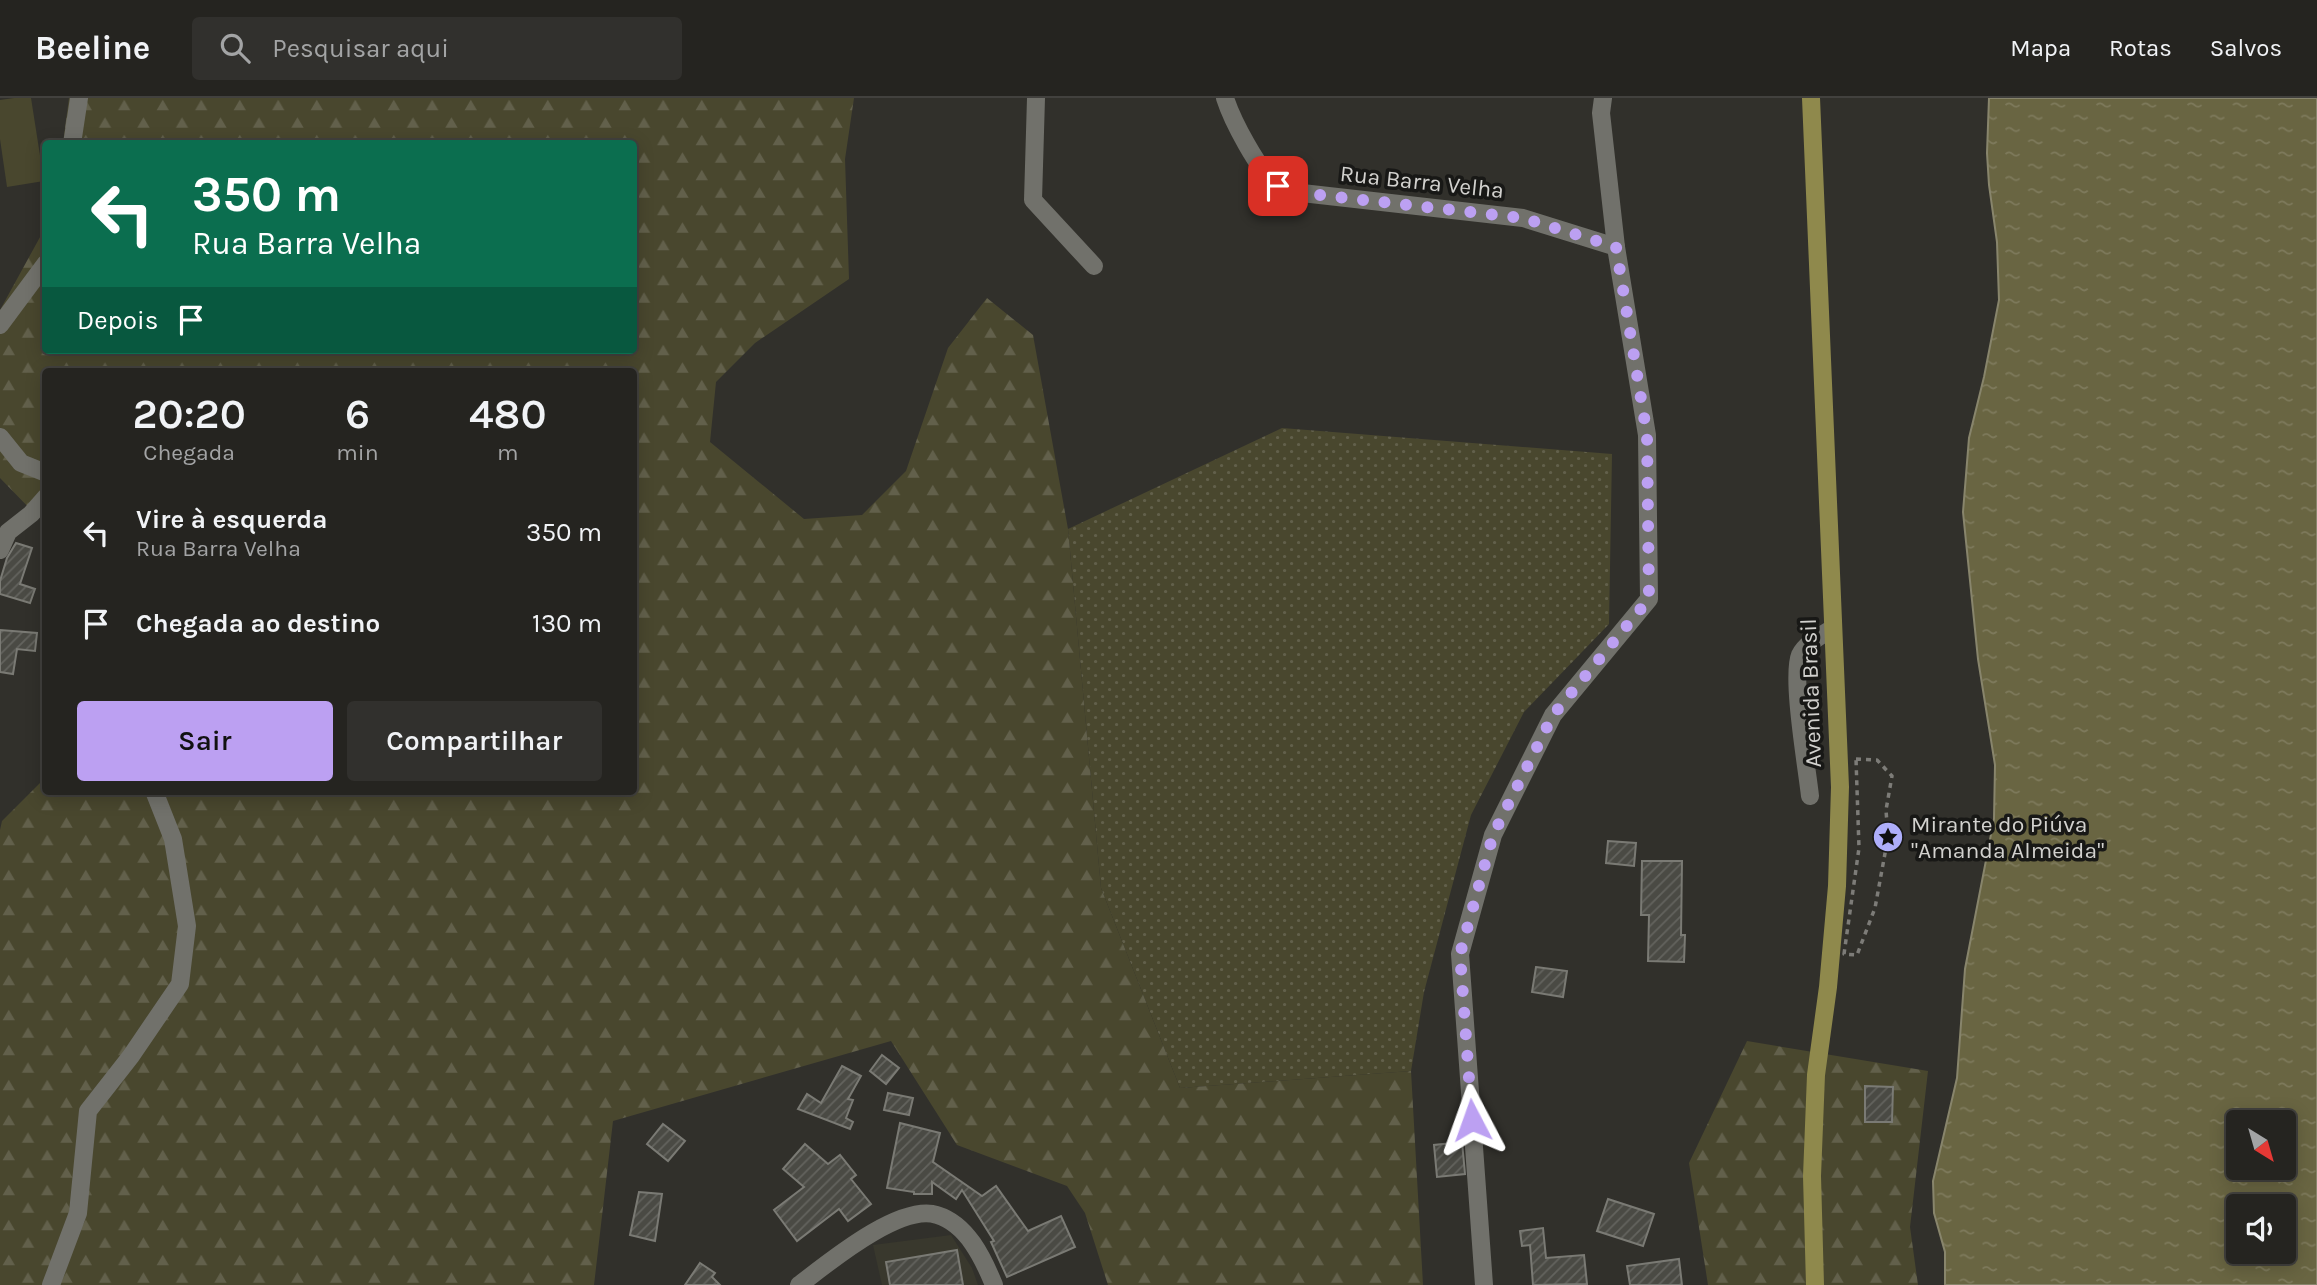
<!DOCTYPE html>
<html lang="pt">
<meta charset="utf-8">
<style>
:root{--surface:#252420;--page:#31302d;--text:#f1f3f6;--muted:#a3a4a5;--line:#42413e;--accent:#bca0f2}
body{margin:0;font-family:Karla,sans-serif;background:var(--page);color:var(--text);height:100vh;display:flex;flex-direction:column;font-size:26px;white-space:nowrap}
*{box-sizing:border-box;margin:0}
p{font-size:23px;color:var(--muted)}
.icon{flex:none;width:38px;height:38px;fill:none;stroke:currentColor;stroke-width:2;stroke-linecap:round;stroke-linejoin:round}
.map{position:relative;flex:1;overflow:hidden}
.drawer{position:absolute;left:42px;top:270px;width:595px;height:427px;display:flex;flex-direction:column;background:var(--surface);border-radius:7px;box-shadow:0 4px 18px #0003,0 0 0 2px var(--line)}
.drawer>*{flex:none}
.banner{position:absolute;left:42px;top:42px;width:595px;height:214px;border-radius:7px;box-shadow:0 4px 18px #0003,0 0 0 2px var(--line);background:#0b6e4f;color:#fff;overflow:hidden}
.needle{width:46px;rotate:143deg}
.fabs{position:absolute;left:2226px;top:1012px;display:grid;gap:14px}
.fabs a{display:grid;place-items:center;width:70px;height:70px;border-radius:7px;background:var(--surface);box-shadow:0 4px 18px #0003,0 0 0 2px var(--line);font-size:35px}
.pin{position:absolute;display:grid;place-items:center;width:60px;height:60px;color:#fff;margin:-30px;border-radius:14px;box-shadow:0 4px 10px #0006}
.me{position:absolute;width:77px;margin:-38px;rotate:356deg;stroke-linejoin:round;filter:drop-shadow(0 0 5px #0008)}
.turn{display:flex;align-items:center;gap:24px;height:147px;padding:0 35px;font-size:32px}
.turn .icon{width:91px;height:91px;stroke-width:2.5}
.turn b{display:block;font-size:49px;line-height:60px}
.then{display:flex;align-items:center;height:66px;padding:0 35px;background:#0003;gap:14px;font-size:26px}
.eta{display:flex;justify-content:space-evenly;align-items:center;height:119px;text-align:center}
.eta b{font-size:42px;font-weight:600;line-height:49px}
.button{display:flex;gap:14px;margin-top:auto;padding:14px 35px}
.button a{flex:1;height:80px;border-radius:7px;background:var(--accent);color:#111;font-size:28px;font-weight:600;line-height:80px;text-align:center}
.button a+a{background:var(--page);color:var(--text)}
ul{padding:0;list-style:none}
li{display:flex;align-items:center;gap:21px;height:91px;padding:0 35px}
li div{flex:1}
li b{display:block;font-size:26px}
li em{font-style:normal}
header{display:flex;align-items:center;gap:42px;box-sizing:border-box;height:98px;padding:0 35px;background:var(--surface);border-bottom:2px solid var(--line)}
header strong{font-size:33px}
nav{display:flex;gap:38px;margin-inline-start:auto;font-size:24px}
.search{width:490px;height:63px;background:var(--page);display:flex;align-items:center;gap:18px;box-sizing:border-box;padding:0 24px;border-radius:7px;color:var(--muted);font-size:26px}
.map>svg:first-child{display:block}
</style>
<header>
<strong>Beeline</strong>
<div class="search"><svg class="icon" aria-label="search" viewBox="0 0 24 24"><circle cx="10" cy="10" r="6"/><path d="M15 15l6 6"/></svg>Pesquisar aqui</div>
<nav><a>Mapa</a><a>Rotas</a><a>Salvos</a></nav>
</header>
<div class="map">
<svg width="2317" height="1187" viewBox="0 0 2317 1187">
<defs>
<pattern id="grass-dots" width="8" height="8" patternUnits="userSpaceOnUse" patternTransform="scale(1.75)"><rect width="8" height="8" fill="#49472e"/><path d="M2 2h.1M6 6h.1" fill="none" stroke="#62604b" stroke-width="1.8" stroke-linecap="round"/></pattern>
<pattern id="forest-firs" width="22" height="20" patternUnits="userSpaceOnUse" patternTransform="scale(1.75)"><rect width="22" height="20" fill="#49472e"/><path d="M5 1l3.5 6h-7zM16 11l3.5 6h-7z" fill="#62604b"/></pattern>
<pattern id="water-ripples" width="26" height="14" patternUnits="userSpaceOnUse" patternTransform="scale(1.75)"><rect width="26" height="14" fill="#696542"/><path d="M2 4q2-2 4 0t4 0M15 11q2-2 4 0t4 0" fill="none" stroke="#7e7a5c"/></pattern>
<pattern id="building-hatch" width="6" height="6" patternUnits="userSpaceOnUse" patternTransform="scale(1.75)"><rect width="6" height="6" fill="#4a4a44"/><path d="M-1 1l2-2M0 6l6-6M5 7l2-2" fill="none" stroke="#63635e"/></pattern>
</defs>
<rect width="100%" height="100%" fill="#31302b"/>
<!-- built -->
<path fill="#39382d" d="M951,1137l21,33 6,17h-96l-9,-40z"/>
<!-- grass -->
<path fill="url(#grass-dots)" d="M1282,330l330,26 -3,170 -85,88 -53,103 -47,177 -13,79 -231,17 -79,-200 -33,-359z"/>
<!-- forest -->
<g fill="url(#forest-firs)">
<path d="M69,0h785l-9,61 4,120 -94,64 -39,39 -6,60 94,77 58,-4 44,-44 42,-123 39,-50 46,37 35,194 33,359 79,200 231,-17 12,214h-315l-23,-72 -18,-27 -110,-41 -66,-104 -278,80 -19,164h-594v-455l2,-9 43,-43 1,13h588v-420h-588l-1,151 -9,-7 -36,-37v-168l45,-82 1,122h588v-206l-571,-1z"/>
<path d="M1747,943l181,30 -18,156 8,58h-210l-19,-122z"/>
</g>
<!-- garden -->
<path fill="#49472e" d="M14,0h17l13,83 -37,6 -7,-48v-39z"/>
<!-- water -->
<path fill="url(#water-ripples)" stroke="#88856c" stroke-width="2" fill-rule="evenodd" d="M1989,0h328v1187h-372v-33l-11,-39 -1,-32 24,-103 8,-109 29,-150 1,-54 -17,-106 -15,-147 6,-74 15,-61 15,-77 -2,-58 -8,-57 -2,-32zM2238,1024h46v45h-46zM2238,1108h46v45h-46z"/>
<!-- building -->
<g fill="url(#building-hatch)" stroke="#7a7a74" stroke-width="2">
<path d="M16,445l16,5 -12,36 15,5 -5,14 -30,-9v-13l7,-23z"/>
<path d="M0,532l37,3 -2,18 -18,-2 -4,25 -13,-2z"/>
<path d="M1608,743l28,2 -2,23 -28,-3z"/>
<path d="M1642,763h40l-1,74h4l-1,27 -36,-1 1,-46h-8z"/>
<path d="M1536,869l31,4 -4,26 -31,-5z"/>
<path d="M882,957l17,13 -13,16 -16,-13z"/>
<path d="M842,968l19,10 -13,23 5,1 -7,18 7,4 -3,7 -52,-20 9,-15 14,9z"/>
<path d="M1865,988l28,1 -1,35h-27z"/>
<path d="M888,995l25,5 -4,17 -25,-5z"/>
<path d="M900,1025l40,10 -7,29 49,34 14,-10 32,45 33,-15 14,31 -68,30 -16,-35 3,-1 -32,-51 -6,9 -24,-17v12h-18v-2l-27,-4z"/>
<path d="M663,1026l22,17 -17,20 -21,-17z"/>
<path d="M1462,1044l3,32 -28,3 -3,-32z"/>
<path d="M805,1046l23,20 12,-9 16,20 -5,4 20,25 -23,17 -9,-12 -42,32 -23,-31 30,-23 -21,-18z"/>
<path d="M639,1094l23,2 -7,47 -25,-6z"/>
<path d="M1608,1101l46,15 -11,32 -46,-15z"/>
<path d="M1543,1130l3,30 38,-3 3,29 -54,1 -3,-40 -8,1 -2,-15z"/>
<path d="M957,1152l6,35h-73l-4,-23z"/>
<path d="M1679,1161l3,26h-52l-3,-19z"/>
<path d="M700,1165l15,10 -3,4 8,8h-35z"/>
</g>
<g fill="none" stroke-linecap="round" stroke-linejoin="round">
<!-- path -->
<path stroke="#7d7c78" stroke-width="3.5" stroke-dasharray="5 5" stroke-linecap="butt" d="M1856,661l21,1 15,16 -6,34 2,27 -13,71 -18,47 -13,-1 15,-106z"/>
<!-- minor -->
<g stroke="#71716b" stroke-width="18">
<path d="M1036,0l-3,102 61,66"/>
<path d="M1225,0c7,22 33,72 51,86 7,5 18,7 26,9l221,25 93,29 31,188 2,164 -96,116 -60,120 -33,119 24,331"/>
<path d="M1603,0l-2,15 15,134"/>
<path d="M72,46l7,-46"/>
<path d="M0,227l46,-62"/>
<path d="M0,339l21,26 25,10"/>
<path d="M0,452l8,-18 23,-18 15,-17"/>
<path d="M1810,698c-3,-28 -19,-119 -10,-141 6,-12 22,-20 33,-27"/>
<path d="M51,1187l27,-72 10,-102 43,-55 49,-72 7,-58 -14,-87 -19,-48"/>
<path d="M799,1187c29,-22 101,-82 138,-70 30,9 46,43 57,70"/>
</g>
<!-- major -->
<path stroke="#8f894c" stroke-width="18" d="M1811,0l29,689 -3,99 -9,101 -12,88 -4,101 3,109"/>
</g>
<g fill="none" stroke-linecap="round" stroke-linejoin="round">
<!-- route -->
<path stroke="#bca0f2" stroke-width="12" stroke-dasharray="0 21.6" d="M1278,88l24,7 221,25 93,29 31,188 2,164 -96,116 -60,120 -33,119 12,166"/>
</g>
<!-- icons -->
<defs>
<g id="sight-disc" transform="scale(1.575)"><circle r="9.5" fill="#aeaefa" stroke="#181816"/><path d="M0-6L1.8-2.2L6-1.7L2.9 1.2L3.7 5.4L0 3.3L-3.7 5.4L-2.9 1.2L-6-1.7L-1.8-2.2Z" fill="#111"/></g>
</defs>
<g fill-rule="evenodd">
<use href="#sight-disc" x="1888" y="739"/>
</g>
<g text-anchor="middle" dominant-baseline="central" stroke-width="7" stroke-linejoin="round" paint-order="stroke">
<!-- street labels -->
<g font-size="23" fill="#d2d1ce" stroke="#181816">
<text transform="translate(1422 84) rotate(6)">Rua Barra Velha</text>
<text transform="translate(1811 595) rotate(-92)">Avenida Brasil</text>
</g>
<!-- poi labels -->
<g font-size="23" fill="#d2d1ce" stroke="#181816" text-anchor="start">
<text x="1911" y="726">Mirante do Piúva<tspan x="1911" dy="26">"Amanda Almeida"</tspan></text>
</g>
</g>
</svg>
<div class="fabs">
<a><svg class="needle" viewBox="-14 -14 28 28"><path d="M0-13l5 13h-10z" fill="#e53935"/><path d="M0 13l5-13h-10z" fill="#a3a4a5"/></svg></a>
<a><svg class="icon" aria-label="sound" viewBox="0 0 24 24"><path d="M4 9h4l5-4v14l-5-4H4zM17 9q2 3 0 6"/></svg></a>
</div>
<div class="pin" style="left:1278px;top:88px;background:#d93025"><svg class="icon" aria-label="arrive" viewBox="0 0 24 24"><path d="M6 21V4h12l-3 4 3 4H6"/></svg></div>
<svg class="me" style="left:1472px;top:1022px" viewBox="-20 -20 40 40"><path d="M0-17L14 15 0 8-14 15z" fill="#bca0f2" stroke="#fff" stroke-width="4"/></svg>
<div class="banner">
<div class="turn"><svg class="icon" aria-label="left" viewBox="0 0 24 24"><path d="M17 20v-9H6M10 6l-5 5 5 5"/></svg><div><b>350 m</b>Rua Barra Velha</div></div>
<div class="then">Depois<svg class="icon" aria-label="arrive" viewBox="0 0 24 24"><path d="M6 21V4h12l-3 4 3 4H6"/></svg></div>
</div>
<section class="drawer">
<div class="eta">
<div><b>20:20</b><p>Chegada</p></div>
<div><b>6</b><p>min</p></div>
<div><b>480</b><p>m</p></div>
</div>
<ul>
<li><svg class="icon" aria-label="left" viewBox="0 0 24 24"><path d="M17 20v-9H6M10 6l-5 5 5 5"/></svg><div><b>Vire à esquerda</b><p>Rua Barra Velha</p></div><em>350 m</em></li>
<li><svg class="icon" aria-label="arrive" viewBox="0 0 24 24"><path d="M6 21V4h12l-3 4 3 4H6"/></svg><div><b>Chegada ao destino</b></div><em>130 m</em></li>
</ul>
<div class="button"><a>Sair</a><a>Compartilhar</a></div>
</section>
</div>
